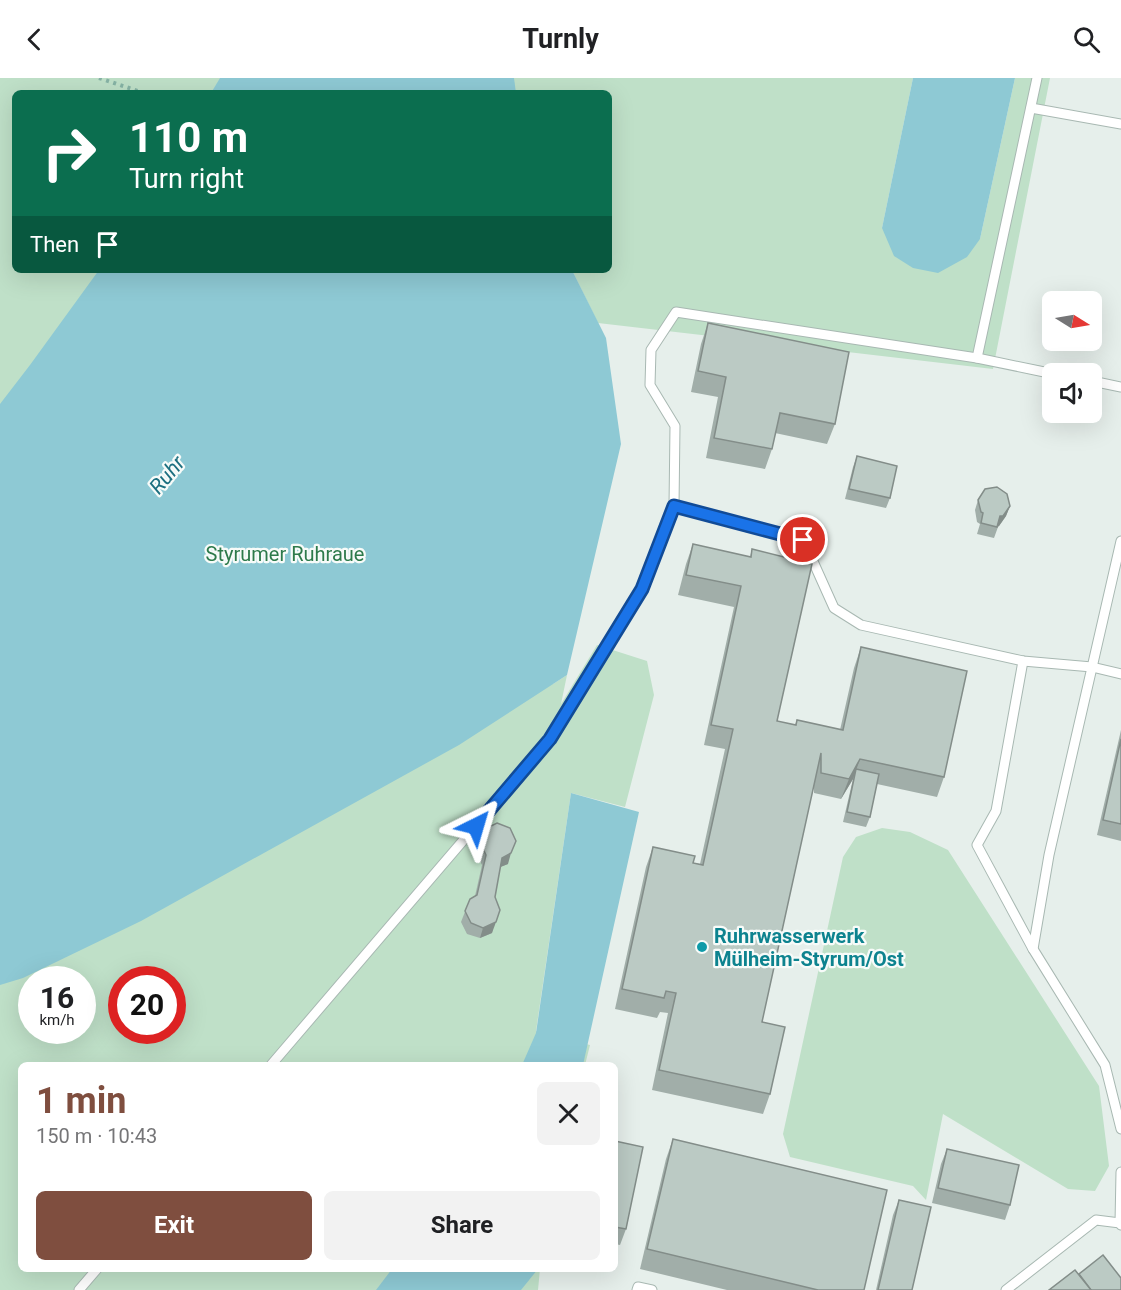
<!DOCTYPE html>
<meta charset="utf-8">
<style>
:root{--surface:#fff;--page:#f2f2f2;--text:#202124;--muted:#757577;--accent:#7f4e3f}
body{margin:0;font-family:Roboto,sans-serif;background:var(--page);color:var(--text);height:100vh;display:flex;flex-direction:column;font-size:22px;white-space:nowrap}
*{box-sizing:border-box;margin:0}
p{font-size:20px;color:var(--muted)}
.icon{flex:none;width:33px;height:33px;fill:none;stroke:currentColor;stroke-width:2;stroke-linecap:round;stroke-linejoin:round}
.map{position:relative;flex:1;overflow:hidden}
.drawer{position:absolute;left:18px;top:984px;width:600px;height:210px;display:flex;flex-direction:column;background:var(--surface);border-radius:9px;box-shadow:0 6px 24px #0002}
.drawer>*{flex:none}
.top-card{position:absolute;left:12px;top:12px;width:600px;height:183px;border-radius:9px;box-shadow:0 6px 24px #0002;background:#0b6e4f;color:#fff;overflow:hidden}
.needle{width:39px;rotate:101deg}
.tools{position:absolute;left:1042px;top:213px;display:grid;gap:12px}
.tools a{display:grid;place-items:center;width:60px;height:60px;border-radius:9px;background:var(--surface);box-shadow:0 6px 24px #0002;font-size:30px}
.speed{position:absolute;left:18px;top:888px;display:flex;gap:12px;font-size:30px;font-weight:700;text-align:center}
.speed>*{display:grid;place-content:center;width:78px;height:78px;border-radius:50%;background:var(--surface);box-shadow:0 6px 24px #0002;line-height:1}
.speed small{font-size:15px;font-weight:400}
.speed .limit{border:9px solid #d22;background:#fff;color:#111}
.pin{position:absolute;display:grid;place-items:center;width:51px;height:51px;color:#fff;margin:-26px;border:3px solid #fff;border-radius:50%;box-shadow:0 2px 6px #0007}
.me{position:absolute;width:66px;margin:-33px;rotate:40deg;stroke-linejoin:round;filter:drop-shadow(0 0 4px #0008)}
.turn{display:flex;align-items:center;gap:21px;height:126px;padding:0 18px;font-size:27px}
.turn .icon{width:78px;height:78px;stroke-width:2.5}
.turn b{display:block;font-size:42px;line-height:51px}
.then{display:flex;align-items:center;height:57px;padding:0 18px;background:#0003;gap:12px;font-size:22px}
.round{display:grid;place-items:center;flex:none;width:63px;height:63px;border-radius:9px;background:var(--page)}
.summary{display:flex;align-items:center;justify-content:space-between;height:102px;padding:0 18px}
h1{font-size:36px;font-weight:700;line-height:45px;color:var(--accent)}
.action{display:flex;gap:12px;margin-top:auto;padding:12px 18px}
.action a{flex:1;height:69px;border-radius:9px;background:var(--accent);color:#fff;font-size:24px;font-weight:700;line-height:69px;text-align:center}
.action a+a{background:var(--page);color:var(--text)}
header{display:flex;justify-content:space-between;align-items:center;height:78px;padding:0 18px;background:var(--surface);font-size:27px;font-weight:700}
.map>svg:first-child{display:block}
</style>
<header><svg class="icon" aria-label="back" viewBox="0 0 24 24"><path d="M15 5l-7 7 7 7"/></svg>Turnly<svg class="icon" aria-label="search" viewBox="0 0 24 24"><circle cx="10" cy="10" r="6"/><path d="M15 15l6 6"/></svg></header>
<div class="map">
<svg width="1121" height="1212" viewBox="0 0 1121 1212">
<rect width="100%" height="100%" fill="#e6efeb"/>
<!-- green -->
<g fill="#bfe0c8" fill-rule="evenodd">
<path d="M0,0h913l-31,150 98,11 35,-161h35l-57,291 -395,-46 -26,-53h37v-177h-594v177h538v414l14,-9 -6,29 36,-59 50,16 7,34 -29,112 -54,-14 -35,238 54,14 -5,20h-564v204h519l-2,21h-538zM32,902h50v50h-50zM122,902h50v50h-50z"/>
<path d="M882,750l28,4 38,18 151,236 10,80 -14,25 -27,-2 -125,-75 -17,86 -13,-14 -123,-29 -7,-23 60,-277 13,-20z"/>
</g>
<!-- water -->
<g fill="#8ec9d4">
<path d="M220,0h294l2,15h-305z"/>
<path d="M913,0h102l-35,161 -13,18 -29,16 -25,-5 -19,-12 -12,-28z"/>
<path d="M99,192h473l34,68 15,106 -54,231 -108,70 -318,176 -118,57 -23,7v-581l30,-39z"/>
<path d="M571,715l68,19 -56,253h-61l14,-32z"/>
<path d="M392,1191h146l-17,21h-145z"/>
</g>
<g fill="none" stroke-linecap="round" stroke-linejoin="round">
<!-- lane casing -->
<g stroke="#a8b8b2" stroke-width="11">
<g id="lane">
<path d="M1037,0l-60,280 77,16"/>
<path d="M1031,30l90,16"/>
<path d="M1092,303l29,6"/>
<path d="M674,428l129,33 31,69 27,17 162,36 69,6 29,7"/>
<path d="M1023,583l-27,150 -19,34 56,104 72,116 16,64"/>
<path d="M1033,871l16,-94 72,-314"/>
<path d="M271,987l279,-326 92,-150 32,-83 1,-80 -25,-41 1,-35 25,-38 301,46"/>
<path d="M1121,1094l-1,51 1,2"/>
<path d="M79,1212l18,-21"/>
<path d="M637,1212l1,-3 14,3"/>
<path d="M1006,1212l90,-70 24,3"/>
</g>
</g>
<!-- path -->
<path stroke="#86b3a5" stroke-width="4" stroke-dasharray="3 4.5" stroke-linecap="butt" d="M99,0l45,15"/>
<!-- lane -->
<use href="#lane" stroke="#fff" stroke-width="9"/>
</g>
<!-- wall -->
<g fill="#a1aea9">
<path d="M708,245l127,101 -8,20 -52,-11 -3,16 -7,20 -59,-11 12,-61 -27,-5 10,-48z"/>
<path d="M857,378l33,42 -4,10 -41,-9 8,-32z"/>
<path d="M978,422l32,6 -4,10 -7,10 -1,1 -4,11 -17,-4 3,-10 -3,-2 -2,-12z"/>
<path d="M693,466l57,13 2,-8 25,172 18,4 2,-5 43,10 14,-62 7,-21 83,130 -7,20 -60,-13 -7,33 -4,10 -23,-5 10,-43 -12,20 -27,-6v-8l-52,237 8,72 -7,20 -111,-24 16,-77 -8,-1 -3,6 -42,-9 31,-142 7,-20 40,16 7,1 25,-115 -21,-4 30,-138 -56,-12 8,-31z"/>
<path d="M1121,652v111l-24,-6z"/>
<path d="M485,751l23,35 -8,3 -5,30 -3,36 -12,5 -13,-4 -6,-12 9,-23 5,-3 7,-31 -6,-12z"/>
<path d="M673,1061l191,151h-137l-87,-21 26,-110z"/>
<path d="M615,1063l11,88 -6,16 -5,-1z"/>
<path d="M947,1071l63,56 -5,15 -73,-17 9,-39z"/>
<path d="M899,1122l13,90h-36l17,-75z"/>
</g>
<!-- shaded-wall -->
<g fill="#838d89">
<path d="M1010,428l-4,10 -7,10 -3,1 4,-11z"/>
<path d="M860,681l-7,20 -12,20 8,-20z"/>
<path d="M511,775l-3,11 -10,4 4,-10z"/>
<path d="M496,844l-4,11 -12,5 3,-10z"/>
</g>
<!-- building -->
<g fill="#bbcac4" stroke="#838d89" stroke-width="1.5">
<path d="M708,245l141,29 -14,72 -55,-11 -8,36 -58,-11 12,-61 -28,-6z"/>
<path d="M857,378l40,10 -7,32 -41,-9z"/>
<path d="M997,409l10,7 3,12 -7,10h-3l-3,11 -16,-4 2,-10 -2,-1 -3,-12 7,-11z"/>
<path d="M693,466l58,13 1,-8 60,15 -35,157 19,4 1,-5 46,10 18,-83 106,24 -23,106 -84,-18 -11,20 -28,-6v-20l-59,269 23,5 -15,67 -111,-24 17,-77 -10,-2 -2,7 -42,-9 31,-142 42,9 -2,7 10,2 30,-136 -22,-4 30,-139 -55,-11z"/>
<path d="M1121,661v85l-18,-4z"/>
<path d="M856,691l23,5 -9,43 -23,-5z"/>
<path d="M497,745l13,5 6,13 -5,12 -9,5 -7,39 5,13 -4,12 -13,6 -12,-5 -6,-12 5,-12 7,-4 9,-40 -6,-13 5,-13z"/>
<path d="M673,1061l214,51 -23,100h-46l-171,-41z"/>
<path d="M615,1063l28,6 -17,82 -11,-2z"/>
<path d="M947,1071l72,16 -9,40 -72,-17z"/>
<path d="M899,1122l32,7 -19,83h-34z"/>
<path d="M1103,1177l18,23v12h-30l-12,-16z"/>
<path d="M1075,1192l16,20h-42z"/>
</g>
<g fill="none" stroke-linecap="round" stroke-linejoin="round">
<!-- route casing -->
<g stroke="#114b97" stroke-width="15">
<path id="route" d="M476,748l74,-87 92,-150 32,-83 129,34"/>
</g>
<!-- route -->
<use href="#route" stroke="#1a73e8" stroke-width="10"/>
</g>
<!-- markers -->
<circle fill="#0f9aa8" stroke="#f7fbf9" stroke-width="2" cx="702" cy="869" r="6"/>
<g text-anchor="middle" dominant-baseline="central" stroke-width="4.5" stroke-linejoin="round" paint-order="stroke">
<!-- park labels -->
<g font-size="20" fill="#2d7a4b" stroke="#f7fbf9">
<text x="285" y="476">Styrumer Ruhraue</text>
</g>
<!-- culture labels -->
<g font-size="20" font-weight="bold" fill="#0d838f" stroke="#f7fbf9" text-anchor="start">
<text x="714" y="858">Ruhrwasserwerk<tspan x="714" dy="23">Mülheim-Styrum/Ost</tspan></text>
</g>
<!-- water labels -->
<g font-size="21" font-style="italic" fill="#1c6f80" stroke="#f7fbf9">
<text transform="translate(167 397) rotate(-50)">Ruhr</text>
</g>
</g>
</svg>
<div class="tools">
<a><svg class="needle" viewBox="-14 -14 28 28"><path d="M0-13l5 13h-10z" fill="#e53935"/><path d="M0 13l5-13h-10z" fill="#757577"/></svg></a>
<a><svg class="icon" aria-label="sound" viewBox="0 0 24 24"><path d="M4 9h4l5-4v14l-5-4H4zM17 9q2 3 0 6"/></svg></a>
</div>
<div class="speed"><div>16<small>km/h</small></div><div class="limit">20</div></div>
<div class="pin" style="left:803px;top:462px;background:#d93025"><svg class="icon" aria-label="arrive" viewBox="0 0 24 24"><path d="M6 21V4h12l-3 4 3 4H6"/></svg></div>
<svg class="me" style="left:476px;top:748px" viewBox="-20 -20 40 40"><path d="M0-17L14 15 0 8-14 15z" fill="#1a73e8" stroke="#fff" stroke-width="4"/></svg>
<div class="top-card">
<div class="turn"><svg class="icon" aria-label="right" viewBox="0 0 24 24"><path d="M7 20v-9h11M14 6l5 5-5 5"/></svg><div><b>110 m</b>Turn right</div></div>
<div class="then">Then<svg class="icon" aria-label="arrive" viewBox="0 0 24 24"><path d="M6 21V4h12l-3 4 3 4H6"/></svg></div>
</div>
<section class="drawer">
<div class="summary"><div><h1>1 min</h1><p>150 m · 10:43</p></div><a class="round"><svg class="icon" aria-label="close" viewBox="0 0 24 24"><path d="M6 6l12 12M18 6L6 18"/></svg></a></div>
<div class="action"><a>Exit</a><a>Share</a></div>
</section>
</div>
